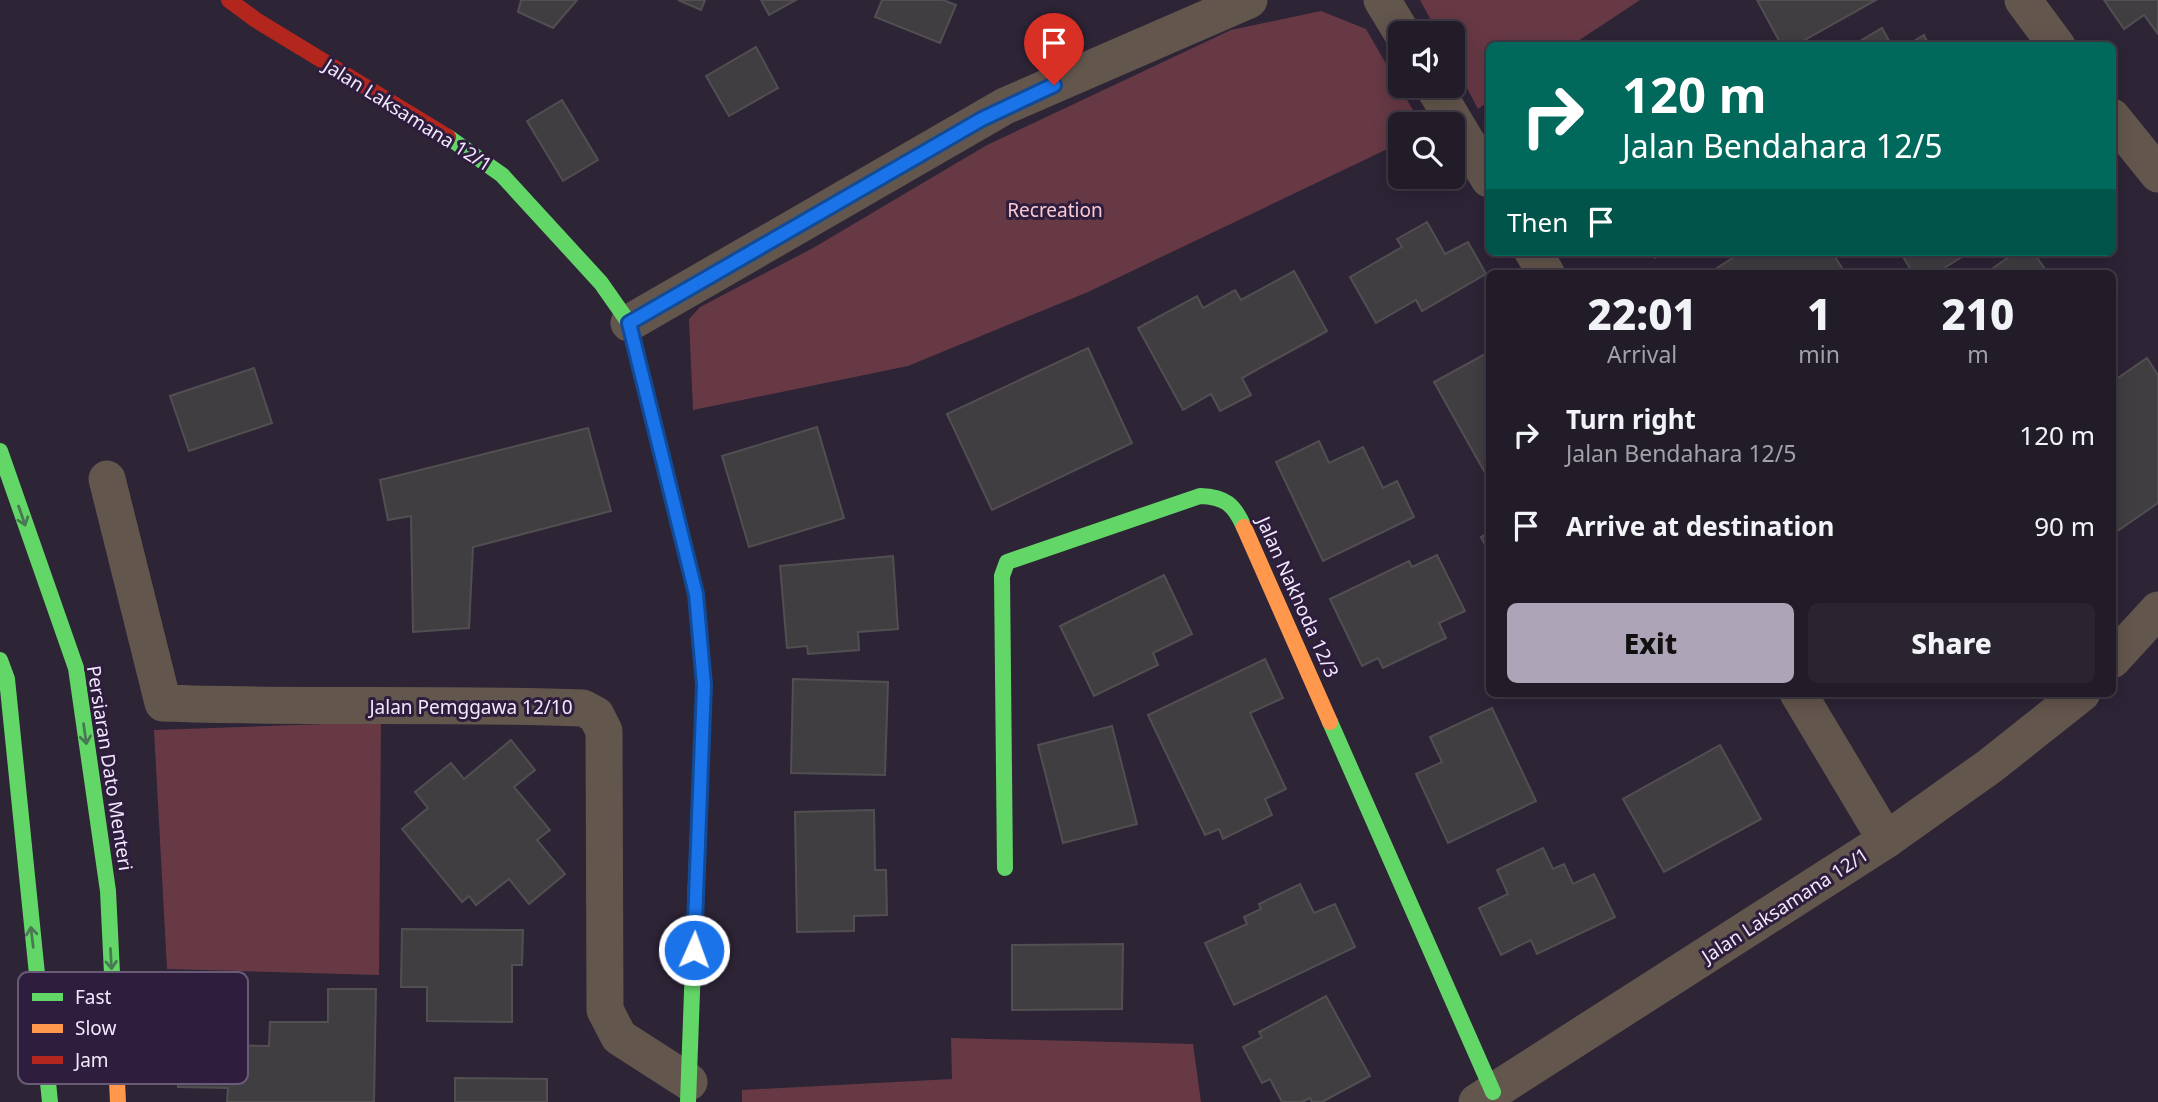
<!DOCTYPE html>
<style>
:root{--surface:#221b28;--page:#2a2430;--text:#f1f3f6;--muted:#a2a1a8;--line:#3f3945;--accent:#aea4b8}
body{margin:0;font-family:"Noto Sans",sans-serif;background:var(--page);color:var(--text);height:100vh;display:flex;flex-direction:column;font-size:26px;white-space:nowrap}
*{box-sizing:border-box;margin:0}
p{font-size:23px;color:var(--muted)}
.icon{flex:none;width:38px;height:38px;fill:none;stroke:currentColor;stroke-width:2;stroke-linecap:round;stroke-linejoin:round}
.map{position:relative;flex:1;overflow:hidden}
.sheet{position:absolute;left:1486px;top:270px;width:630px;height:427px;display:flex;flex-direction:column;background:var(--surface);border-radius:10px;box-shadow:0 4px 18px #0003,0 0 0 2px var(--line)}
.sheet>*{flex:none}
.guide{position:absolute;left:1486px;top:42px;width:630px;height:214px;border-radius:10px;box-shadow:0 4px 18px #0003,0 0 0 2px var(--line);background:#00695c;color:#fff;overflow:hidden}
.controls{position:absolute;left:1388px;top:21px;display:grid;gap:14px}
.controls a{display:grid;place-items:center;width:77px;height:77px;border-radius:10px;background:var(--surface);box-shadow:0 4px 18px #0003,0 0 0 2px var(--line);font-size:35px}
.pin{position:absolute;display:grid;place-items:center;width:60px;height:60px;color:#fff;margin:-72px -30px;border-radius:50% 50% 50% 0;rotate:-45deg;box-shadow:0 0 7px #0007}
.pin .icon{rotate:45deg}
.me{position:absolute;width:77px;margin:-38px;rotate:2deg;stroke-linejoin:round;filter:drop-shadow(0 0 5px #0008)}
.turn{display:flex;align-items:center;gap:24px;height:147px;padding:0 21px;font-size:32px}
.turn .icon{width:91px;height:91px;stroke-width:2.5}
.turn b{display:block;font-size:49px;line-height:60px}
.then{display:flex;align-items:center;height:66px;padding:0 21px;background:#0003;gap:14px;font-size:26px}
.eta{display:flex;justify-content:space-evenly;align-items:center;height:119px;text-align:center}
.eta b{font-size:42px;font-weight:800;line-height:49px}
.primary-button{display:flex;gap:14px;margin-top:auto;padding:14px 21px}
.primary-button a{flex:1;height:80px;border-radius:10px;background:var(--accent);color:#111;font-size:28px;font-weight:800;line-height:80px;text-align:center}
.primary-button a+a{background:var(--page);color:var(--text)}
ul{padding:0;list-style:none}
li{display:flex;align-items:center;gap:21px;height:91px;padding:0 21px}
li div{flex:1}
li b{display:block;font-size:26px}
li em{font-style:normal}
.map>svg:first-child{display:block}
</style>
<div class="map">
<svg width="2158" height="1102" viewBox="0 0 2158 1102">
<rect width="100%" height="100%" fill="#2d2436"/>
<!-- green -->
<g fill="#673945">
<path d="M1420,0h220l-68,45 -83,1v55l-11,8 -25,-48 -1,-28h-14z"/>
<path d="M1321,11l45,18 55,95h-21v19l-312,149 -180,74 -215,44 -4,-91 11,-12 113,-59 174,-103 244,-115z"/>
<path d="M381,722l-2,253 -212,-6 -13,-239z"/>
<path d="M951,1038l242,6 8,58h-459v-12l210,-11z"/>
</g>
<!-- building -->
<g fill="#403e41" stroke="#514f51" stroke-width="2">
<path d="M521,0h56l-24,28 -35,-16z"/>
<path d="M678,0h27l-4,10z"/>
<path d="M761,0h35l-27,15z"/>
<path d="M882,0h61l13,5 -16,38 -65,-26z"/>
<path d="M1757,0h119l-82,46h-12z"/>
<path d="M2104,0h54v34l-14,-19 -20,14z"/>
<path d="M1882,28l10,18h-40z"/>
<path d="M1924,35l5,11h-23z"/>
<path d="M756,47l22,41 -49,28 -23,-40z"/>
<path d="M562,100l36,60 -35,21 -36,-60z"/>
<path d="M1427,222l18,32 23,-12 18,32 -64,37 -6,-11 -40,23 -26,-46 52,-30 -5,-8z"/>
<path d="M1651,252h15l-11,6z"/>
<path d="M1742,252h90l12,19 -135,2z"/>
<path d="M1900,252h70l-34,21h-23z"/>
<path d="M2016,252h17l15,21h-62z"/>
<path d="M1294,271l33,60 -85,47 9,17 -31,16 -9,-17 -28,16 -45,-82 59,-32 6,12 32,-18 6,10z"/>
<path d="M1088,348l44,95 -140,67 -45,-96z"/>
<path d="M1485,354l4,7v107l-5,3 -50,-89z"/>
<path d="M2147,358l11,17v128l-45,31 -1,-152z"/>
<path d="M254,368l18,55 -83,28 -19,-55z"/>
<path d="M817,427l27,91 -95,29 -27,-91z"/>
<path d="M588,428l23,83 -138,36 -4,81 -56,4 -2,-116 -23,4 -8,-40z"/>
<path d="M1319,441l10,22 34,-16 20,41 14,-7 17,36 -91,44 -47,-99z"/>
<path d="M1489,532v20l-8,-15z"/>
<path d="M1437,555l28,56 -26,12 7,15 -63,30 -5,-10 -16,8 -32,-67 79,-38 3,6z"/>
<path d="M893,556l5,73 -40,3 1,18 -51,4 -1,-8 -20,2 -7,-82z"/>
<path d="M1164,575l28,59 -39,19 5,12 -64,31 -34,-70z"/>
<path d="M1265,659l18,39 -33,15 36,76 -21,10 7,16 -49,24 -4,-10 -14,6 -57,-120z"/>
<path d="M793,679l95,3 -3,93 -94,-2z"/>
<path d="M1492,708l44,93 -88,42 -32,-69 26,-12 -12,-25z"/>
<path d="M1112,726l25,98 -74,19 -25,-98z"/>
<path d="M511,740l24,30 -21,17 36,43 -13,10 28,34 -36,30 -20,-25 -33,26 -7,-9 -7,6 -60,-73 26,-21 -13,-16 36,-29 13,16z"/>
<path d="M1720,745l41,74 -97,53 -41,-73z"/>
<path d="M874,810l1,60h11l1,45 -33,1v15l-57,1 -2,-120z"/>
<path d="M1543,848l10,21 11,-5 9,20 21,-10 21,43 -78,37 -6,-14 -30,15 -22,-47 29,-14 -11,-24z"/>
<path d="M1300,884l14,29 21,-9 20,43 -121,58 -29,-62 42,-19 -3,-7 17,-8 -2,-5z"/>
<path d="M402,929l121,1 -1,35h-10v57l-85,-1v-34h-26z"/>
<path d="M1123,944l-1,65 -110,1v-65z"/>
<path d="M328,989h48l-2,113h-147l1,-14 -50,-1v-42l91,1 1,-24h58z"/>
<path d="M1326,996l44,80 -48,26h-10l-2,-4 -8,4h-20l-12,-23 -8,4 -19,-36 19,-10 -3,-5z"/>
<path d="M455,1078l92,1v23h-92z"/>
</g>
<g fill="none" stroke-linecap="round" stroke-linejoin="round">
<!-- street -->
<g stroke="#63564d" stroke-width="37">
<path d="M1382,0l20,33"/>
<path d="M2023,0l34,46"/>
<path d="M1433,86l56,93"/>
<path d="M2112,117l46,57"/>
<path d="M1533,252l13,21"/>
<path d="M629,323l376,-217 244,-106"/>
<path d="M107,479l56,224c140,5 280,0 420,5l13,7 8,16 1,279 14,27 70,45"/>
<path d="M2112,660l46,-50"/>
<path d="M1798,693l88,147"/>
<path d="M1477,1102l409,-262 104,-74 92,-73"/>
</g>
<!-- fast -->
<g stroke="#63d668" stroke-width="16">
<path d="M448,137l54,38 99,108 28,40 49,200"/>
<path d="M0,451l76,217 32,223 5,103"/>
<path d="M0,660l7,19 43,423"/>
<path d="M1330,722l163,370"/>
<path d="M1005,868l-3,-292 5,-14 193,-66c25,1 34,8 44,31"/>
<path d="M688,1102l8,-220"/>
</g>
<!-- slow -->
<g stroke="#ff974d" stroke-width="16">
<path d="M678,523l18,72 8,90 -8,197"/>
<path d="M1244,527l86,195"/>
<path d="M113,994l5,108"/>
</g>
<!-- jam -->
<path stroke="#b3261e" stroke-width="16" d="M229,0l27,20 192,117"/>
</g>
<!-- one-way arrows -->
<defs><path id="oneway-shaft" d="M-6 0H5M1.5-3L5.5 0L1.5 3" fill="none" stroke-width="1.6" stroke-linecap="round" stroke-linejoin="round" transform="scale(1.75)"/></defs>
<g stroke="#487a52">
<use href="#oneway-shaft" transform="translate(22 516) rotate(71)"/>
<use href="#oneway-shaft" transform="translate(85 734) rotate(82)"/>
<use href="#oneway-shaft" transform="translate(32 937) rotate(-97)"/>
<use href="#oneway-shaft" transform="translate(111 959) rotate(87)"/>
</g>
<g fill="none" stroke-linecap="round" stroke-linejoin="round">
<!-- route casing -->
<g stroke="#114b97" stroke-width="18">
<path id="route" d="M694,950l10,-265 -8,-91 -67,-271 353,-204 72,-34"/>
</g>
<!-- route -->
<use href="#route" stroke="#1a73e8" stroke-width="12"/>
</g>
<g text-anchor="middle" dominant-baseline="central" stroke-width="6" stroke-linejoin="round" paint-order="stroke">
<!-- street labels -->
<g font-size="19" fill="#f3e9fe" stroke="#2e1d3d">
<text transform="translate(408 115) rotate(32)">Jalan Laksamana 12/1</text>
<text transform="translate(1298 597) rotate(66)">Jalan Nakhoda 12/3</text>
<text x="471" y="707">Jalan Pemggawa 12/10</text>
<text transform="translate(110 768) rotate(81)">Persiaran Dato Menteri</text>
<text transform="translate(1785 905) rotate(-33)">Jalan Laksamana 12/1</text>
</g>
<!-- park labels -->
<g font-size="19" fill="#facad2" stroke="#2e1d3d">
<text x="1055" y="210">Recreation</text>
</g>
</g>
<!-- legend -->
<rect x="18" y="972" width="230" height="112" rx="10" fill="#2e1d3d" stroke="#695a77" stroke-width="2"/>
<rect x="32" y="993" width="31" height="8" fill="#63d668"/>
<rect x="32" y="1024" width="31" height="9" fill="#ff974d"/>
<rect x="32" y="1056" width="31" height="8" fill="#b3261e"/>
<g font-size="19" fill="#f3e9fe">
<text x="75" y="1004">Fast</text>
<text x="75" y="1035">Slow</text>
<text x="75" y="1067">Jam</text>
</g>
</svg>
<div class="controls">
<a><svg class="icon" aria-label="sound" viewBox="0 0 24 24"><path d="M4 9h4l5-4v14l-5-4H4zM17 9q2 3 0 6"/></svg></a>
<a><svg class="icon" aria-label="search" viewBox="0 0 24 24"><circle cx="10" cy="10" r="6"/><path d="M15 15l6 6"/></svg></a>
</div>
<div class="pin" style="left:1054px;top:85px;background:#d93025"><svg class="icon" aria-label="arrive" viewBox="0 0 24 24"><path d="M6 21V4h12l-3 4 3 4H6"/></svg></div>
<svg class="me" style="left:694px;top:950px" viewBox="-20 -20 40 40"><circle r="17" fill="#1a73e8" stroke="#fff" stroke-width="3"/><path d="M0-11L8 9 0 5-8 9z" fill="#fff"/></svg>
<div class="guide">
<div class="turn"><svg class="icon" aria-label="right" viewBox="0 0 24 24"><path d="M7 20v-9h11M14 6l5 5-5 5"/></svg><div><b>120 m</b>Jalan Bendahara 12/5</div></div>
<div class="then">Then<svg class="icon" aria-label="arrive" viewBox="0 0 24 24"><path d="M6 21V4h12l-3 4 3 4H6"/></svg></div>
</div>
<section class="sheet">
<div class="eta">
<div><b>22:01</b><p>Arrival</p></div>
<div><b>1</b><p>min</p></div>
<div><b>210</b><p>m</p></div>
</div>
<ul>
<li><svg class="icon" aria-label="right" viewBox="0 0 24 24"><path d="M7 20v-9h11M14 6l5 5-5 5"/></svg><div><b>Turn right</b><p>Jalan Bendahara 12/5</p></div><em>120 m</em></li>
<li><svg class="icon" aria-label="arrive" viewBox="0 0 24 24"><path d="M6 21V4h12l-3 4 3 4H6"/></svg><div><b>Arrive at destination</b></div><em>90 m</em></li>
</ul>
<div class="primary-button"><a>Exit</a><a>Share</a></div>
</section>
</div>
